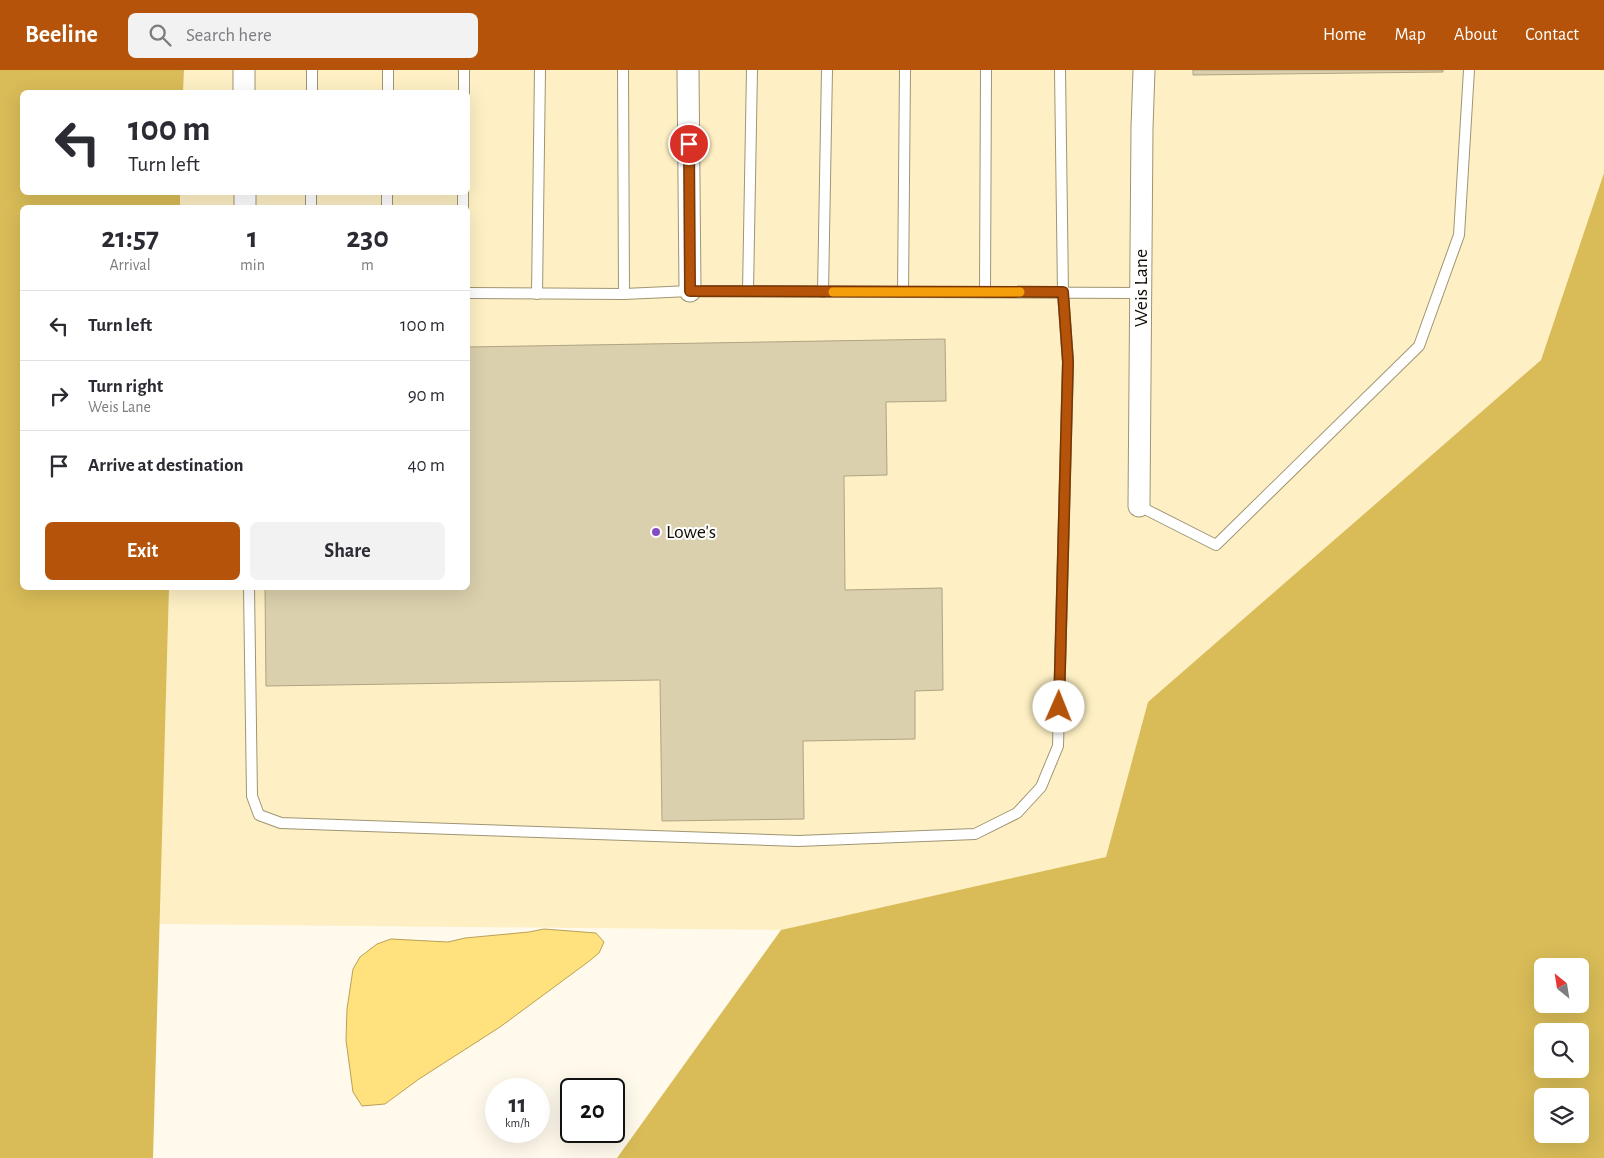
<!DOCTYPE html>
<style>
:root{--surface:#fff;--page:#f2f2f3;--text:#2b2b33;--muted:#7c7c81;--line:#e1e1e2;--accent:#b45309}
body{margin:0;font-family:"Alegreya Sans",sans-serif;background:var(--page);color:var(--text);height:100vh;display:flex;flex-direction:column;font-size:19px;white-space:nowrap}
*{box-sizing:border-box;margin:0}
p{font-size:16px;color:var(--muted)}
.icon{flex:none;width:28px;height:28px;fill:none;stroke:currentColor;stroke-width:2;stroke-linecap:round;stroke-linejoin:round}
.map{position:relative;flex:1;overflow:hidden}
.drawer{position:absolute;left:20px;top:135px;width:450px;height:385px;display:flex;flex-direction:column;background:var(--surface);border-radius:8px;box-shadow:0 5px 20px #0002}
.drawer>*{flex:none}
.banner{position:absolute;left:20px;top:20px;width:450px;height:105px;border-radius:8px;box-shadow:0 5px 20px #0002;background:#fff;color:var(--text);overflow:hidden}
.needle{width:32px;rotate:330deg}
.controls{position:absolute;left:1534px;top:888px;display:grid;gap:10px}
.controls a{display:grid;place-items:center;width:55px;height:55px;border-radius:8px;background:var(--surface);box-shadow:0 5px 20px #0002;font-size:25px}
.speed{position:absolute;left:485px;top:1008px;display:flex;gap:10px;font-size:25px;font-weight:700;text-align:center}
.speed>*{display:grid;place-content:center;width:65px;height:65px;border-radius:50%;background:var(--surface);box-shadow:0 5px 20px #0002;line-height:1}
.speed small{font-size:12px;font-weight:400}
.speed .limit{border:2px solid #111;border-radius:8px;background:#fff;color:#111}
.pin{position:absolute;display:grid;place-items:center;width:42px;height:42px;color:#fff;margin:-21px;border:2px solid #fff;border-radius:50%;box-shadow:0 1px 5px #0007}
.me{position:absolute;width:55px;margin:-28px;rotate:1deg;stroke-linejoin:round;filter:drop-shadow(0 0 4px #0008)}
.turn{display:flex;align-items:center;gap:18px;height:105px;padding:0 25px;font-size:22px}
.turn .icon{width:65px;height:65px;stroke-width:2.5}
.turn b{display:block;font-size:35px;line-height:42px}
.eta{display:flex;justify-content:space-evenly;align-items:center;height:85px;text-align:center}
.eta b{font-size:30px;font-weight:700;line-height:35px}
.action{display:flex;gap:10px;margin-top:auto;padding:10px 25px}
.action a{flex:1;height:58px;border-radius:8px;background:var(--accent);color:#fff;font-size:20px;font-weight:700;line-height:58px;text-align:center}
.action a+a{background:var(--page);color:var(--text)}
ul{padding:0;list-style:none}
li{display:flex;align-items:center;gap:15px;height:70px;padding:0 25px;border-top:1px solid var(--line)}
li div{flex:1}
li b{display:block;font-size:19px}
li em{font-style:normal}
header{display:flex;align-items:center;gap:30px;box-sizing:border-box;height:70px;padding:0 25px;background:var(--accent);color:#fff}
header strong{font-size:24px}
nav{display:flex;gap:28px;margin-inline-start:auto;font-size:18px}
.search{width:350px;height:45px;background:var(--page);display:flex;align-items:center;gap:12px;box-sizing:border-box;padding:0 18px;border-radius:8px;color:var(--muted);font-size:19px}
.map>svg:first-child{display:block}
</style>
<header>
<strong>Beeline</strong>
<div class="search"><svg class="icon" aria-label="search" viewBox="0 0 24 24"><circle cx="10" cy="10" r="6"/><path d="M15 15l6 6"/></svg>Search here</div>
<nav><a>Home</a><a>Map</a><a>About</a><a>Contact</a></nav>
</header>
<div class="map">
<svg width="1604" height="1088" viewBox="0 0 1604 1088">
<rect width="100%" height="100%" fill="#fffaec"/>
<!-- built -->
<path fill="#fef0c4" d="M184,0h1420v103l-63,187 -393,342 -42,156 -325,72 -622,-6 10,-336h299v-380l-288,-1v-14l288,-1v-100h-285z"/>
<!-- forest -->
<g fill="#d9bc58" fill-rule="evenodd">
<path d="M0,0h184l-1,22h-161v100l158,1v14l-158,1v380h147l-16,570h-153z"/>
<path d="M1604,103v985h-987l164,-228 325,-73 42,-155 393,-342zM1542,896h38v38h-38zM1542,961h38v38h-38zM1542,1026h38v38h-38z"/>
</g>
<!-- water -->
<path fill="#ffe17d" stroke="#b8a158" d="M544,859l52,4 8,9 -5,11 -11,9 -88,65 -81,52 -34,25 -23,2 -9,-14 -7,-52 1,-31 6,-40 7,-12 17,-13 14,-5 57,3 17,-4 64,-6z"/>
<!-- building -->
<g fill="#dbd0ad" stroke="#afa482">
<path d="M1193,0h250v2l-250,3z"/>
<path d="M945,269l1,62 -60,1 1,73 -43,1 1,114 97,-2 1,102 -28,1v48l-112,2 1,78 -142,2 -2,-141 -394,6 -1,-98h203v-241z"/>
</g>
<g fill="none" stroke-linecap="round" stroke-linejoin="round">
<!-- lane casing -->
<g stroke="#9f9573" stroke-width="12">
<g id="lane">
<path d="M623,0l1,224"/>
<path d="M312,22v-22"/>
<path d="M388,22v-22"/>
<path d="M464,22v-22"/>
<path d="M311,138v-16"/>
<path d="M387,138v-16"/>
<path d="M463,138v-16"/>
<path d="M748,221l4,-221"/>
<path d="M823,222l4,-222"/>
<path d="M903,222l2,-222"/>
<path d="M985,222l1,-222"/>
<path d="M468,223l156,1 66,-3 451,2"/>
<path d="M537,224l3,-224"/>
<path d="M1139,436l77,39 203,-199 40,-111 10,-165"/>
<path d="M249,518l3,208 7,19 22,8 517,18 177,-7 42,-21 24,-26 17,-41 10,-384 -5,-69 -3,-223"/>
</g>
</g>
<!-- street casing -->
<g stroke="#9f9573" stroke-width="23">
<g id="street">
<path d="M244,0v22"/>
<path d="M688,0l2,221"/>
<path d="M245,122v16"/>
<path d="M1139,436l3,-378 2,-58"/>
</g>
</g>
<!-- lane -->
<use href="#lane" stroke="#fff" stroke-width="10"/>
<!-- street -->
<use href="#street" stroke="#fff" stroke-width="21"/>
</g>
<g fill="none" stroke-linecap="round" stroke-linejoin="round">
<!-- route casing -->
<g stroke="#753606" stroke-width="12">
<path id="route" d="M689,74l1,147 373,1 5,70 -9,345"/>
</g>
<!-- route -->
<use href="#route" stroke="#b45309" stroke-width="9"/>
<!-- slow -->
<path stroke="#f59e0b" stroke-width="9" d="M833,222h187"/>
</g>
<!-- markers -->
<circle fill="#854dc4" stroke="#fff" stroke-width="2" cx="656" cy="462" r="5"/>
<g text-anchor="middle" dominant-baseline="central" stroke-width="4" stroke-linejoin="round" paint-order="stroke">
<!-- street labels -->
<g font-size="20" fill="#110d03" stroke="#fff">
<text transform="translate(1141 218) rotate(-90)">Weis Lane</text>
</g>
<!-- poi labels -->
<g font-size="20" fill="#110d03" stroke="#fff" text-anchor="start">
<text x="666" y="462">Lowe's</text>
</g>
</g>
</svg>
<div class="controls">
<a><svg class="needle" viewBox="-14 -14 28 28"><path d="M0-13l5 13h-10z" fill="#e53935"/><path d="M0 13l5-13h-10z" fill="#7c7c81"/></svg></a>
<a><svg class="icon" aria-label="search" viewBox="0 0 24 24"><circle cx="10" cy="10" r="6"/><path d="M15 15l6 6"/></svg></a>
<a><svg class="icon" aria-label="layers" viewBox="0 0 24 24"><path d="M12 4l9 5-9 5-9-5zM3 14l9 5 9-5"/></svg></a>
</div>
<div class="speed"><div>11<small>km/h</small></div><div class="limit">20</div></div>
<div class="pin" style="left:689px;top:74px;background:#d93025"><svg class="icon" aria-label="arrive" viewBox="0 0 24 24"><path d="M6 21V4h12l-3 4 3 4H6"/></svg></div>
<svg class="me" style="left:1059px;top:637px" viewBox="-20 -20 40 40"><circle r="19" fill="#fff"/><path d="M0-13L10 11 0 6-10 11z" fill="#b45309"/></svg>
<div class="banner">
<div class="turn"><svg class="icon" aria-label="left" viewBox="0 0 24 24"><path d="M17 20v-9H6M10 6l-5 5 5 5"/></svg><div><b>100 m</b>Turn left</div></div>
</div>
<section class="drawer">
<div class="eta">
<div><b>21:57</b><p>Arrival</p></div>
<div><b>1</b><p>min</p></div>
<div><b>230</b><p>m</p></div>
</div>
<ul>
<li><svg class="icon" aria-label="left" viewBox="0 0 24 24"><path d="M17 20v-9H6M10 6l-5 5 5 5"/></svg><div><b>Turn left</b></div><em>100 m</em></li>
<li><svg class="icon" aria-label="right" viewBox="0 0 24 24"><path d="M7 20v-9h11M14 6l5 5-5 5"/></svg><div><b>Turn right</b><p>Weis Lane</p></div><em>90 m</em></li>
<li><svg class="icon" aria-label="arrive" viewBox="0 0 24 24"><path d="M6 21V4h12l-3 4 3 4H6"/></svg><div><b>Arrive at destination</b></div><em>40 m</em></li>
</ul>
<div class="action"><a>Exit</a><a>Share</a></div>
</section>
</div>
